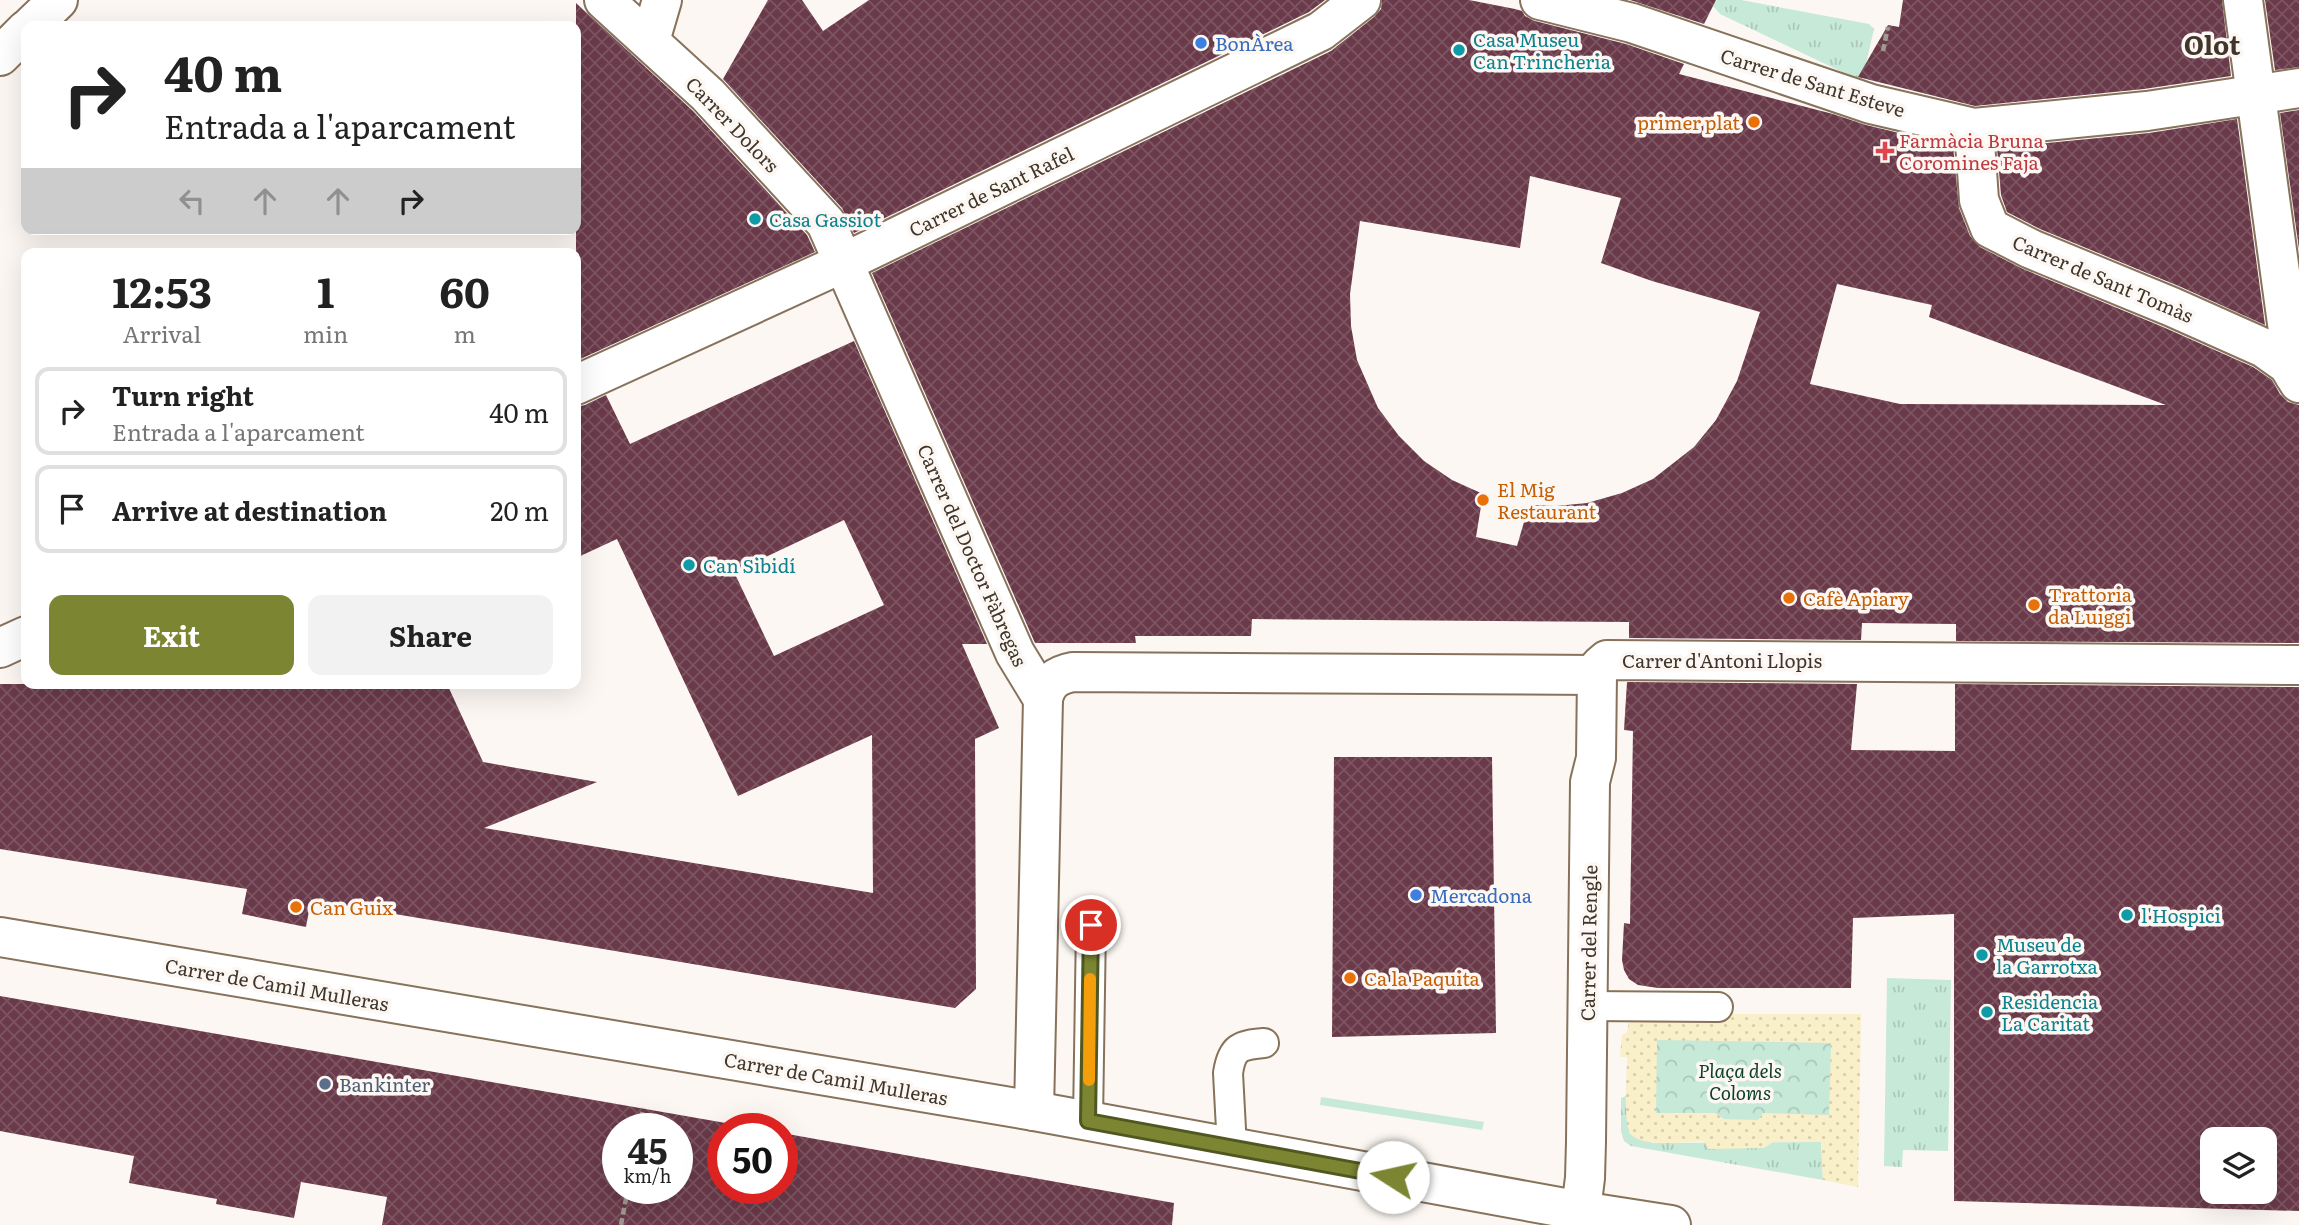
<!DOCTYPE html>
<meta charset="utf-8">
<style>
:root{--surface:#fff;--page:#f2f2f2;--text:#222;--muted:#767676;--line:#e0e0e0;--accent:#7c8632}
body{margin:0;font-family:Literata,serif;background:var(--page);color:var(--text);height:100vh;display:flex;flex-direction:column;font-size:26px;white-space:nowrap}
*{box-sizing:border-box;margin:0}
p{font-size:23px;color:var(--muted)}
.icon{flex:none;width:38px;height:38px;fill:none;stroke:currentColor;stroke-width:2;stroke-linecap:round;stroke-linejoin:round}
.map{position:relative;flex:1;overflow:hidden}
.panel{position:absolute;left:21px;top:248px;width:560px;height:441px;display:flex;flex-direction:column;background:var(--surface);border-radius:14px;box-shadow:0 7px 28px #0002}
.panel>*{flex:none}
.top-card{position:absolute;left:21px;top:21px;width:560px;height:214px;border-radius:14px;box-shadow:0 7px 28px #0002;background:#fff;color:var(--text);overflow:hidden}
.tools{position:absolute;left:2200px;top:1127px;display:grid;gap:14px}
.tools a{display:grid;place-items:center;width:77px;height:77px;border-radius:14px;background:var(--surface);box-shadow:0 7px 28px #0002;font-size:35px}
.speed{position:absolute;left:602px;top:1113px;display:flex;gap:14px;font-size:35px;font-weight:700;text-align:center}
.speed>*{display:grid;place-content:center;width:91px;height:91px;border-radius:50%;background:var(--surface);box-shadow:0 7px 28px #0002;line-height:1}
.speed small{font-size:18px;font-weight:400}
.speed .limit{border:10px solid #d22;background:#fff;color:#111}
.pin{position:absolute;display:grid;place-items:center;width:60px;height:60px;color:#fff;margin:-30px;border:4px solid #fff;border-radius:50%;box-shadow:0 2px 7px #0007}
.me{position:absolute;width:77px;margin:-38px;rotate:280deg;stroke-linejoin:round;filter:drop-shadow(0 0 5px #0008)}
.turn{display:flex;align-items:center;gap:24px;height:147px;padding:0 28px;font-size:32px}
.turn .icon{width:91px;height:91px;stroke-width:2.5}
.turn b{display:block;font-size:49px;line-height:60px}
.lanes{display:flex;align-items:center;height:66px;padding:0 28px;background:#0003;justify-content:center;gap:35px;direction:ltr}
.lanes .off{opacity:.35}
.eta{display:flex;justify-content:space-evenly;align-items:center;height:119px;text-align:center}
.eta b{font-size:42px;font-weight:700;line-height:49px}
.cta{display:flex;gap:14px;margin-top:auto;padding:14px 28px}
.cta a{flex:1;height:80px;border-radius:14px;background:var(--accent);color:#fff;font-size:28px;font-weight:700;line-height:80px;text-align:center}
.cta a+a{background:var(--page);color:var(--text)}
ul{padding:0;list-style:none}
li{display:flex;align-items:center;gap:21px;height:88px;margin:0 14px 10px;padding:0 14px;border:4px solid var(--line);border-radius:14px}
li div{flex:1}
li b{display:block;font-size:26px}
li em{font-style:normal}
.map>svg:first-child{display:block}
</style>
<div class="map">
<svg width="2299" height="1225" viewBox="0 0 2299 1225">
<defs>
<pattern id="grass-tufts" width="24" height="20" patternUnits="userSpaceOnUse" patternTransform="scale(1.75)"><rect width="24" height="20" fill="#c6e9d8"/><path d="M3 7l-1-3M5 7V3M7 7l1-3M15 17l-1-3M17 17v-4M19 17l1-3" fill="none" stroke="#abc8ba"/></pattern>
<pattern id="sand-dots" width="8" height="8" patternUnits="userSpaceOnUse" patternTransform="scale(1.75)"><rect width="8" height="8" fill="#f9efc9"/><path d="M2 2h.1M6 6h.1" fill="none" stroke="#d6cead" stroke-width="1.8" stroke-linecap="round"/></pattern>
<pattern id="park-crowns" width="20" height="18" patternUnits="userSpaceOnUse" patternTransform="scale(1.75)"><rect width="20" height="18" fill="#c6e9d8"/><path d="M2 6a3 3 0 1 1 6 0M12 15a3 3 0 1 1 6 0" fill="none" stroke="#abc8ba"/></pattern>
<pattern id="building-cross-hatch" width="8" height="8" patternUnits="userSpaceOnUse" patternTransform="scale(1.75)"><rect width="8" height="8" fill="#6a3a4a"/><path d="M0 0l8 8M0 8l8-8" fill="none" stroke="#7c5561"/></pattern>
</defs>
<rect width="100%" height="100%" fill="#fcf7f2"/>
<!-- grass -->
<g fill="url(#grass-tufts)">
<path d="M1717,0h24l128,24 5,5 -11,48 -2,3 -4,-1 -137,-65 -7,-8z"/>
<path d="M1887,978l64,2 -3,171 -45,-1 -1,17 -18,-1z"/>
<path d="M1626,1096l4,38 23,9 168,-1 2,38 -192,-34 -7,-5 -3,-10v-33z"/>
</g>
<!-- sand -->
<path fill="url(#sand-dots)" d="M1630,1014h231l-3,173 -35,-7 -2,-38h-48l-9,6 -55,1 -6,-8c-16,1 -64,7 -73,-8 -7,-12 -3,-60 -3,-76h-7l2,-23 5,-1z"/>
<!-- park -->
<path fill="url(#park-crowns)" d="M1657,1040l174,3 -2,72 -66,-2 -5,7 -34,-1 -9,-6h-59z"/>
<!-- garden -->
<path fill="#c6e9d8" d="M1321,1097l163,25 -2,8 -162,-25z"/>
<!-- building -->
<g fill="url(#building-cross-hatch)" fill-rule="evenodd">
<path d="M768,0h34l21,31 46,-31h456l-16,12 -455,221 -12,-25 -119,-129z"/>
<path d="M1382,0h87l46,9 7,2 3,5 10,5 91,23 58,20 -5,10 154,40 33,11 87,21 6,62 11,28 10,11 43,22 140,58 90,40 19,13 8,14 8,8 11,3v238l-343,-2v-17l-94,-1 -1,17 -232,-2v-16l-377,-3 -1,17h-116l1,7h-101l-163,-370 459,-222 43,-34 7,-8zM1530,176l91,22 -20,65 51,18 108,31 -23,69 -21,39 -22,27 -41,32 -31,14 -35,10 -31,3 -27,-1 -12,41 -41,-9 7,-43 -31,-14 -28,-19 -25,-25 -21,-28 -21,-48 -6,-34 -1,-32 10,-73 160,27zM1837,284l95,21 -3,12 237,88 -266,-1 -90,-20z"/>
<path d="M1630,0h86l-12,24z"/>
<path d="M1903,0h319l9,76 -87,13 -169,17 -117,-29 30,-52 11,2z"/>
<path d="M2265,0h34v67l-24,3z"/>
<path d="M576,3l117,108 114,124 8,17 -239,109z"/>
<path d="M2299,110v139l-19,-136z"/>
<path d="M2237,119l28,206 -84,-38 -141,-58 -33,-17 -6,-17 -4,-47 152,-15z"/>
<path d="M854,341l133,303h-25l37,84 -24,11 1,250 -21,19 -644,-108 -5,27 -64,-13 5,-25 -247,-40v-165h447l36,78 114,20 -113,46 389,65 -1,-158 -134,61 -121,-257 -41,19v-151l9,-2 21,-10 24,49zM844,520l40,85 -110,51 -40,-84z"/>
<path d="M1627,682l230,2 -6,66 104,1v-67l344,3v524l-345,-10v-287l-101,4 -2,70h-193l-20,-3 -9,-6 -5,-9 -2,-10 2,-37 6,1 3,-193 -9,-1zM2212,1139h52v53h-52z"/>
<path d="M1334,757h158l4,276 -164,4z"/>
<path d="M0,996l760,133h-37v59h59v-55l392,70 -2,22h-790l5,-28 -86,-15 -7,36 -78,-14 1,-5 -88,-16 5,-27 -134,-25zM618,1129h59v59h-59z"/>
</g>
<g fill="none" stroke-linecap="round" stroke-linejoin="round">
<!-- lane casing -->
<g stroke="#87725b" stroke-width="32">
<g id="lane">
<path d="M1587,1006l131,1"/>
<path d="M1088,1121l3,-196"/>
<path d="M1232,1148l-4,-75c4,-26 12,-28 36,-30"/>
</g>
</g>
<!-- street casing -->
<g stroke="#87725b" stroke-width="42">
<g id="street">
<path d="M604,0l104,95 118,128 189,430 28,46 -9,412"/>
<path d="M1540,0l92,23 239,81 103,24 173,-17 152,-23"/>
<path d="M2243,0l51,375"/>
<path d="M31,26l27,-26"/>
<path d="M650,41l12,-41"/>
<path d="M0,56l26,-26"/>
<path d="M1974,128l5,72 11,28 41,21 141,58 92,41 24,17 11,18"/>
<path d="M576,385l269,-123 476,-231 40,-31"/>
<path d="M0,648l26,-12"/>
<path d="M1043,699c4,-17 13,-24 30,-27l524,3"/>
<path d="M1579,1225l6,-47 1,-36 4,-360 6,-24 1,-83 3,-9 7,-6 692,5"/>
</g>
</g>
<!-- secondary casing -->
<g stroke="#87725b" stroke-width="42">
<path id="secondary" d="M0,937l1034,174 547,100 90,14"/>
</g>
<!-- path -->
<g stroke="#a09991" stroke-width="4.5" stroke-dasharray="7 3.5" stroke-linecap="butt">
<path d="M1883,51l5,-24"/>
<path d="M639,1129l4,-21"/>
<path d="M621,1225l7,-37"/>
</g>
<!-- lane -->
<use href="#lane" stroke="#fff" stroke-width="28"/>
<!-- street -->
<use href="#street" stroke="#fff" stroke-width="38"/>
<!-- secondary -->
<use href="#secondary" stroke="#fff" stroke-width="38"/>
</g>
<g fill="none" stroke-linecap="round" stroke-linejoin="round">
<!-- route casing -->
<g stroke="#515720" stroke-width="18">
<path id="route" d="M1091,925l-3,196 305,56"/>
</g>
<!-- route -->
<use href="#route" stroke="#7c8632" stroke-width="12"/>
<!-- slow -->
<path stroke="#f59e0b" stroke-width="12" d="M1089,1080l1,-101"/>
</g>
<!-- markers -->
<g fill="#3f7fe0" stroke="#fcf7f2" stroke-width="2.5">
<circle cx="1201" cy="43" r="7"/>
<circle cx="1416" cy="895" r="7"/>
</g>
<g fill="#0f9aa8" stroke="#fcf7f2" stroke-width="2.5">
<circle cx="1459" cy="50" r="7"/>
<circle cx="755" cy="219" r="7"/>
<circle cx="689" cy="565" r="7"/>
<circle cx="2127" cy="915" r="7"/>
<circle cx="1982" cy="955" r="7"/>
<circle cx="1987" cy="1012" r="7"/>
</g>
<g fill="#e8710a" stroke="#fcf7f2" stroke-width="2.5">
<circle cx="1754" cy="122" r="7"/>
<circle cx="1483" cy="500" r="7"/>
<circle cx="1789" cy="598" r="7"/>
<circle cx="2034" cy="605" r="7"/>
<circle cx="296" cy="907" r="7"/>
<circle cx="1350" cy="978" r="7"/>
</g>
<path fill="#e0444e" stroke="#fcf7f2" stroke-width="2.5" d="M1881.5 140.5h7v7h7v7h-7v7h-7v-7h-7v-7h7z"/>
<circle fill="#5c6f8a" stroke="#fcf7f2" stroke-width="2.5" cx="325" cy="1084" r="7"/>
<g text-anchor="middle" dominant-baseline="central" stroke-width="7" stroke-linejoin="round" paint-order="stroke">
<!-- culture labels -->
<g font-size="19" fill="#0d838f" stroke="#fcf7f2" text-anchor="start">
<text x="1473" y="39">Casa Museu<tspan x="1473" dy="22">Can Trincheria</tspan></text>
<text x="769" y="219">Casa Gassiot</text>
<text x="703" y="565">Can Sibidí</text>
<text x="2141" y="915">l'Hospici</text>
<text x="1996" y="944">Museu de<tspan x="1996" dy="22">la Garrotxa</tspan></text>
<text x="2001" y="1001">Residencia<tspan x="2001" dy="22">La Caritat</tspan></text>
</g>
<!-- shop labels -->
<g font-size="19" fill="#366cbe" stroke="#fcf7f2" text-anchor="start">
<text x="1215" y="43">BonÀrea</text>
<text x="1430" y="895">Mercadona</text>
</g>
<!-- street labels -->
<g font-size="19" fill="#3f352b" stroke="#fcf7f2">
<text transform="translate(1813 82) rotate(17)">Carrer de Sant Esteve</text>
<text transform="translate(733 124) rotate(46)">Carrer Dolors</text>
<text transform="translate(991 191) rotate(-26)">Carrer de Sant Rafel</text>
<text transform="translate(2103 278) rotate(23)">Carrer de Sant Tomàs</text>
<text transform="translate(973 555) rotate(66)">Carrer del Doctor Fàbregas</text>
<text x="1722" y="660">Carrer d'Antoni Llopis</text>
<text transform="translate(1588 943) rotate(-89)">Carrer del Rengle</text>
<text transform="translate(277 984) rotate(10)">Carrer de Camil Mulleras</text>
<text transform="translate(836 1078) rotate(10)">Carrer de Camil Mulleras</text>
</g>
<!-- food labels -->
<g font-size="19" fill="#c56008" stroke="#fcf7f2" text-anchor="start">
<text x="1740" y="122" text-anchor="end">primer plat</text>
<text x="1497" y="489">El Mig<tspan x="1497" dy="22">Restaurant</tspan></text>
<text x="2048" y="594">Trattoria<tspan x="2048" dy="22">da Luiggi</tspan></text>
<text x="1803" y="598">Cafè Apiary</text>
<text x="310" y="907">Can Guix</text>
<text x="1364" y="978">Ca la Paquita</text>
</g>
<!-- health labels -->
<g font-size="19" fill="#be3a42" stroke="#fcf7f2" text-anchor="start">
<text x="1899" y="140">Farmàcia Bruna<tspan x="1899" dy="22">Coromines Faja</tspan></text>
</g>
<!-- park labels -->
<g font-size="19" font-style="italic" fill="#0b3d2b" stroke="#fcf7f2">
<text x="1740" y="1070">Plaça dels<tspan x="1740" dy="22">Coloms</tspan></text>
</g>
<!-- service labels -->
<g font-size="19" fill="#4e5e75" stroke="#fcf7f2" text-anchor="start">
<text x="339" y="1084">Bankinter</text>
</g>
<!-- district labels -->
<g font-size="26" font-weight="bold" fill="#3f352b" stroke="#fcf7f2">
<text x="2212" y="43">Olot</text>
</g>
</g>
</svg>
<div class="tools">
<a><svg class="icon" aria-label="layers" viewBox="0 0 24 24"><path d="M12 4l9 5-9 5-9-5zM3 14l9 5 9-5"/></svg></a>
</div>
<div class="speed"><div>45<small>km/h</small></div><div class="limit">50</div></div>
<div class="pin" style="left:1091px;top:925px;background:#d93025"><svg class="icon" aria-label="arrive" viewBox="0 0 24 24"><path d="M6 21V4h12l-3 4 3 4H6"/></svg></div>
<svg class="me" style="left:1393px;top:1177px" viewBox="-20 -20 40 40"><circle r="19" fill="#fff"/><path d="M0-13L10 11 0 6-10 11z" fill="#7c8632"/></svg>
<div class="top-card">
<div class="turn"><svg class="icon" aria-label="right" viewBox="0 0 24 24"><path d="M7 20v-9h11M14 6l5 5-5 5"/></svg><div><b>40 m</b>Entrada a l'aparcament</div></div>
<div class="lanes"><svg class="icon off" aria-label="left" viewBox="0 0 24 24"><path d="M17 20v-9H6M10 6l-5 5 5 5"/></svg><svg class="icon off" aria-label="ahead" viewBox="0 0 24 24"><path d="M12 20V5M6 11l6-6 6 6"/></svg><svg class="icon off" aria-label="ahead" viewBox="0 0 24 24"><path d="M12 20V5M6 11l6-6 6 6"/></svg><svg class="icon" aria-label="right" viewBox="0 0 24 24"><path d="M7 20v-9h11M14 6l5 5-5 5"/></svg></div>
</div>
<section class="panel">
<div class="eta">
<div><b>12:53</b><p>Arrival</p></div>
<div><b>1</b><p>min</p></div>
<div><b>60</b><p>m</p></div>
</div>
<ul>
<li><svg class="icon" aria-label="right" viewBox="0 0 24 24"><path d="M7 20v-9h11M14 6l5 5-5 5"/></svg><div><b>Turn right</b><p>Entrada a l'aparcament</p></div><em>40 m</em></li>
<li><svg class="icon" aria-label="arrive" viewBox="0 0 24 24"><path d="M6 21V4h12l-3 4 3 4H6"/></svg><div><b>Arrive at destination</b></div><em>20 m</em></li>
</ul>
<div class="cta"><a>Exit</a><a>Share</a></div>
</section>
</div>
